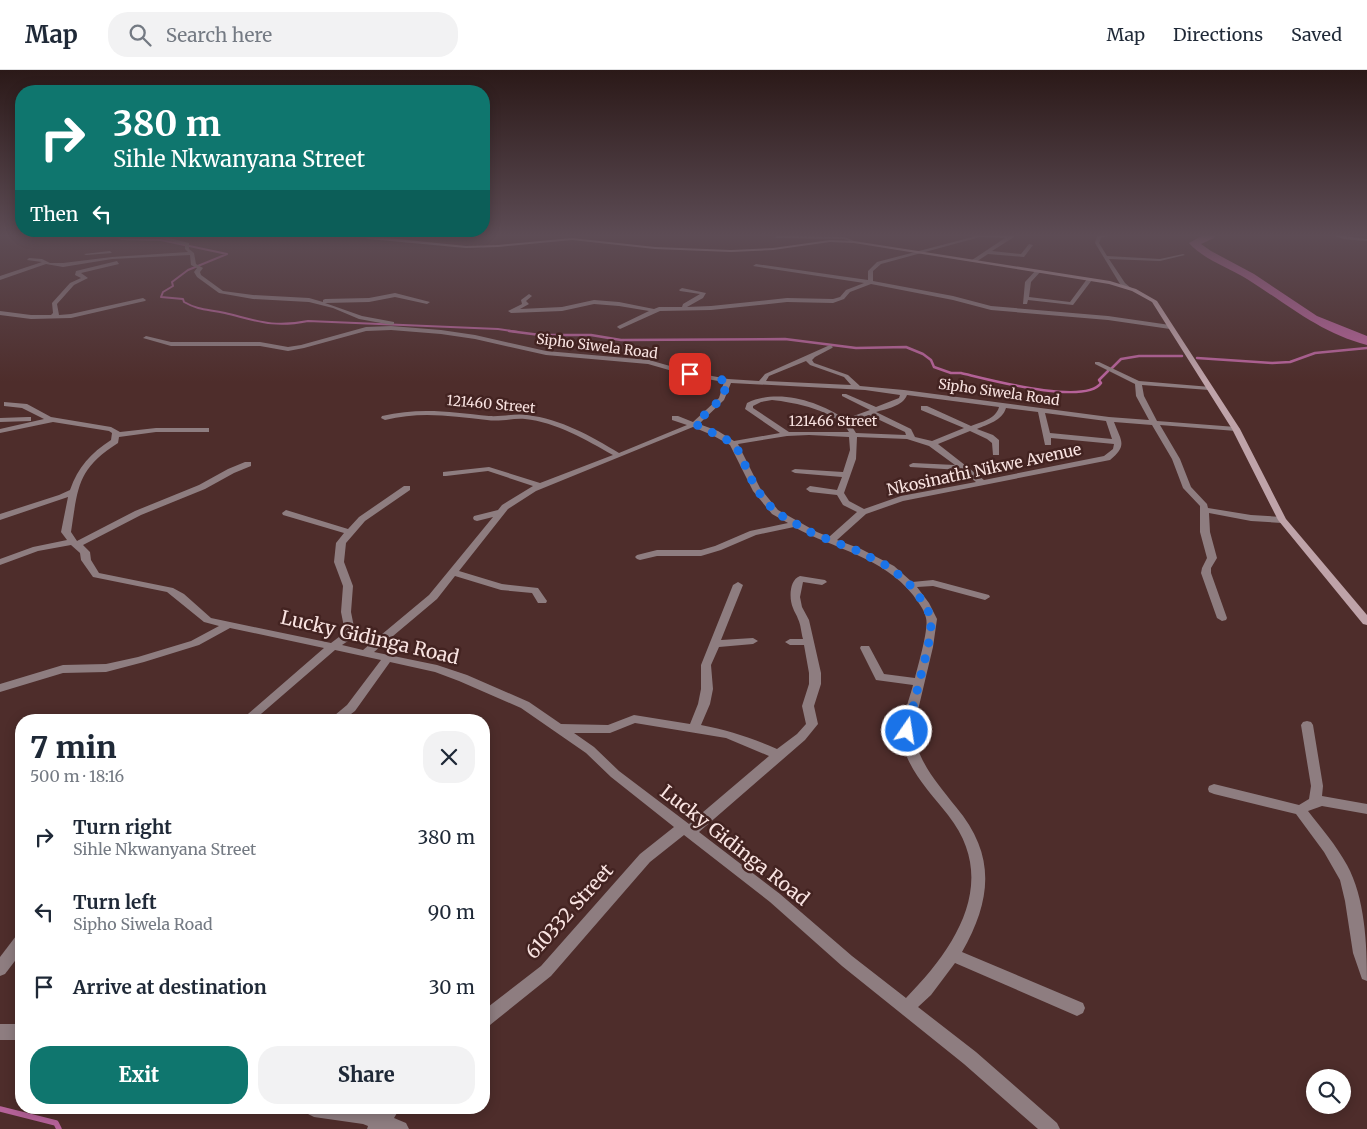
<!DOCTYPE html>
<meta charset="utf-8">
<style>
:root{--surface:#fff;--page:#f2f2f3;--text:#1f2937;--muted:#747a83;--line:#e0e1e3;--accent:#0f766e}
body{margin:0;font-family:Merriweather,serif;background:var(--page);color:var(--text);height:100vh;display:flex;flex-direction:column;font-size:19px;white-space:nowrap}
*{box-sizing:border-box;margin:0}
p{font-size:16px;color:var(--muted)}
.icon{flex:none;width:28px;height:28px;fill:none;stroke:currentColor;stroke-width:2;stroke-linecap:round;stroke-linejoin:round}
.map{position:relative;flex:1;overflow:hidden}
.details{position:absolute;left:15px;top:644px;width:475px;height:400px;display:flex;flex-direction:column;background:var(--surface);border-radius:20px;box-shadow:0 2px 12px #0003}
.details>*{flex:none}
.top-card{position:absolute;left:15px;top:15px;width:475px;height:152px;border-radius:20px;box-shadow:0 2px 12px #0003;background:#0f766e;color:#fff;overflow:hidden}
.controls{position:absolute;left:1306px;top:999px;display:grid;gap:10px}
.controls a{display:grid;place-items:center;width:45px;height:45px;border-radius:50%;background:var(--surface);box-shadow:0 2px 12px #0003;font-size:25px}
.pin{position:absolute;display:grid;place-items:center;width:42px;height:42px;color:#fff;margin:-21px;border-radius:10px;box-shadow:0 2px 8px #0006}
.me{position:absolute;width:55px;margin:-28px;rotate:13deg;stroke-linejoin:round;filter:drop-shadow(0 0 4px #0008)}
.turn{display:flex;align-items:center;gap:18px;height:105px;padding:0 15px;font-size:22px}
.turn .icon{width:65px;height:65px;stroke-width:2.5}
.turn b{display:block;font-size:35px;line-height:42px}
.then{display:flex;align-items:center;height:48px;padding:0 15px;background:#0003;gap:10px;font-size:19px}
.round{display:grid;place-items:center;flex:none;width:52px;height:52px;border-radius:20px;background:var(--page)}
.overview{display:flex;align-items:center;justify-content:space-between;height:85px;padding:0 15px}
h1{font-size:30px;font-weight:800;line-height:38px}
.primary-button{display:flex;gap:10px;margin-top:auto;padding:10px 15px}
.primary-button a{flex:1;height:58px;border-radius:20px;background:var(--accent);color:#fff;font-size:20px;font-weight:800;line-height:58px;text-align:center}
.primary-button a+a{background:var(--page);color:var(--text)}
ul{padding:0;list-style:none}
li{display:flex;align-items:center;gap:15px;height:75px;padding:0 15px}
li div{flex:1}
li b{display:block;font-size:19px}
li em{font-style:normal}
header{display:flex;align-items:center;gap:30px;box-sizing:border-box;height:70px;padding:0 25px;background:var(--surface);border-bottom:1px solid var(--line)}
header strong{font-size:24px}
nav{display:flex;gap:28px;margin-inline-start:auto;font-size:18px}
.search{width:350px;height:45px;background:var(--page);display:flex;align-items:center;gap:12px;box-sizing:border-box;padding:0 18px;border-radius:20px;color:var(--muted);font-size:19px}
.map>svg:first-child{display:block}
</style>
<header>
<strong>Map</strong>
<div class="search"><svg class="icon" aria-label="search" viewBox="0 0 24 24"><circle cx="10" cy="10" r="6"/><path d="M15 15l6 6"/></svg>Search here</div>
<nav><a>Map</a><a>Directions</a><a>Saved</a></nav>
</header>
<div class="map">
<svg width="1367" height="1059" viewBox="0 0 1367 1059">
<rect width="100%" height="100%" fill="#4e2d2b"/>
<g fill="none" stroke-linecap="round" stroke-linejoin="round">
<!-- stream-far2 -->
<path stroke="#b66299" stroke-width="2" d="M113,164l8,5 40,1 66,14 -39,16 -16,12 1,4 -10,6 -2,5 22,2 1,3c16,9 24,7 41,11 33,8 48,15 83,8l190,8 20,3"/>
<!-- stream-far1 -->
<g stroke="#b66299" stroke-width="2.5">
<path d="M509,261l31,4h51l30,5 164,-1 71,9 50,-1 17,7 8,6 3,7 17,6h10c26,6 124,33 140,10l-2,-3 9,-9"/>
<path d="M1197,288l75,5 18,-1 25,-9 52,-5"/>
<path d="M1111,299l10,-10 18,-3h43"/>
</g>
<!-- stream -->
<path stroke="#b66299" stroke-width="5.5" d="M0,1039l56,14 3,6"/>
<!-- river -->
<path fill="#b66299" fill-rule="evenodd" d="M1215,164l-1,4 -13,6 10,7 43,23 63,42 50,20v9c-47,-12 -80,-41 -120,-66 -19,-12 -43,-19 -58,-36l16,-9z"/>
<!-- street -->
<g fill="#8e7d80" fill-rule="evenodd">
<path d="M145,164h8l36,9v6l5,4 2,11 7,4 -3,4 1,3 22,16 30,4 56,3 14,4v-2l2,-1 44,-1 26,-5 35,9 -3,2 -32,-7 -26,5 -44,1 37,13 32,6v2l-2,1 -33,-6 -26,-11 -24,-6 -56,-3 -34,-6 -22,-16 -3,-5 3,-4 -6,-3 -1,-10 -78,4 -49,8 -17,-3 -46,16v-4l42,-14 -15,-2 2,-2 13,1 8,4h13l49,-6 76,-5 -3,-3v-4z"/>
<path d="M1105,164h8l-12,4 -2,5 8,13 53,3 23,-5 2,1 -25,6 -51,-2 16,24 6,5 -5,1 -6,-5 -25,-41 2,-7z"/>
<path d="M1330,164l37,5v2l-24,-2z"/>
<path d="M980,165h34v2l-22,14 29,3 8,-10 4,1 -9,12 -36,-3 -12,8h-4v-2l33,-22 -25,-1 -99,27 -8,7v10l80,15 38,10 117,10 62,9 3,2 -3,2 -62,-9 -117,-10 -38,-10 -82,-16 -21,8 -6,7 -11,4 -46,-1 -76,8 -51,1 -40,18 -3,-2 1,-1 31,-15 -30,-5 -25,-2 -32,7 -51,2 -3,-2 14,-7 -1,-4 8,-6 3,2 -6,5 3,3 -9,5 42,-2 32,-7 25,2 35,7 5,-2h23l1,-3 17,-10 -20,-3 -1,-1 3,-2 24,5 -3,5 -16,9 24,-1 76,-8 46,1 7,-2 6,-7 18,-7 -111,-17 3,-2 112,16v-9l9,-9z"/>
<path d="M776,166l69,1 11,5 -2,1 -10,-4 -70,-1z"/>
<path d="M110,181l2,2 -26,2 -2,-1z"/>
<path d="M117,191l2,3 -38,9 7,5 -14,7 -17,19 2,11 12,-1 72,-16 3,2 -1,1 -74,17 -40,1 -31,-4v-4l31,4h20l2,-2 -1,-10 18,-20 11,-5 -6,-3 1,-4z"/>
<path d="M1036,200l5,1 -10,11 -2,15 41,5 17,-23 5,1 -19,25 -45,-5 -1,4h-4l2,-22z"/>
<path d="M391,256l50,4 34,5 71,16 103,9 42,12 37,7 31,2 6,-7 65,-29 3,2 -1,1 -17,9 -3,3 2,3 34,12 12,11 44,4 205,27 40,3 -13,-24 -1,-12 -40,-20v-2h4l40,19 72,6v2l-2,1 -67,-5 2,11 13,25 79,6 4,2 -4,2 -76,-6 20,34 11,28 16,17 1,4 43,7 31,2 4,3 -4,3 -31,-2 -42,-8 1,19 7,26 -6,10v5l16,45 -1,2 -4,1 -5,-3 -16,-45 1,-5 5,-10 -7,-26v-26l-17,-18 -11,-29 -20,-34 -38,-3c7,19 14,23 -4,38l-207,41 -37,13 -29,26 24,9 33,17 18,16 21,-2 56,15 1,2 -5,3 -52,-14 -16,1 12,16 8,16 -4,28 -20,84c5,31 24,52 43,76 40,48 36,92 6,145l121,51 2,5 -2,5 -6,3 -122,-53 -24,32 -13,12 58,45 81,71 3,6h-22l-74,-65 -122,-98 -72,-64 -86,-67 -34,27 -99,114 -61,49 -6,3v-18l57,-44 99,-112 34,-27 -63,-50 -25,-24 -65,-45 -62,-27 -24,-9 -45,-10 -35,49 -12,9h-14l18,-15 34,-45 -46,-10 -81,70h-13l83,-72 -94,-20 -31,17 -55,17 -38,10 -43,1 -63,19v-8l63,-19 43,-1 32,-7 53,-16 28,-15 -15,-4 -37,-30 -74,-15 -12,-17 -1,-7 -9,-8 -33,6 -38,14v-6l33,-12 34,-7 -6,-8 7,-35 -68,23v-6l59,-19 11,-5c8,-23 21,-37 41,-50l1,-7 -3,-2 -56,-9 -53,11v-4l44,-10 -22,-11 -18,-2v-4l23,2 24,13 60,10 9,5 36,-4h53v4h-53l-37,5 -1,6c-41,26 -40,44 -47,89l6,9 58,-30 64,-26 29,-16 17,-7h6v4l-17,7 -29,16 -64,26 -58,30 7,7 1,8 8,13 74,15 11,6 27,24 120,25 8,-6 5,-10 -3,-15 2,-26 -9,-24 2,-19 8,-10 -61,-18 -1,-2 4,-3 62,19 11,-12 45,-31h6v4l-45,31 -19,22 -2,19 9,24 -2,26 3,15 -6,14 -6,4 21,5 66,-55 64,-78 -16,4 -3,-1 -1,-2 1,-2 24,-6 4,-5 31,-19 -45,-15 -42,5h-3v-4l46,-5 51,16 73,-28c-27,-15 -57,-33 -88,-36 -13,-1 -25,3 -38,1 -35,-4 -67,-9 -102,0l-4,-2 1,-2c37,-9 70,-4 107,0 13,1 26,-3 38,-1 34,4 64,21 92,38l68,-28 -15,-5v-4h6l15,6 26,-24 5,-16 -34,-6 -42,-12 -102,-9 -71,-16 -34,-5 -50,-4 -25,1 -62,17 -16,3 -28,-5h-89l-28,-8 3,-2 25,6h89l28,5 13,-2 65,-18zM806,291l4,4 34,12 7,8 -85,-4 3,-5zM731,313l134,7 35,5 -1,3 -23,9 -30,-13h-4v2l28,14 -25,9c-27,-18 -67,-31 -98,-16l-2,6 35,24 -46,8 -16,-10 -19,-7 25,-24zM907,325l92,12c-3,12 -18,15 -28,19l-44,-20h-6v4l43,18 -32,13 -17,-4 -4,-8 -35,-17c10,-3 27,-6 31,-17zM772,330c21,2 67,11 77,32h-60l-36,-24v-2l8,-4zM1006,338l32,4 7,33h6v-7l63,6 -1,5 -9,7 -120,24 -46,-36 32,-13 17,8 5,4 1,12h6v-15l-6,-5 -16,-6c11,-5 25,-8 29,-21zM1045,343l61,8 6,18 -62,-6zM869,345l36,17 1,3 -50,-2 -7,-11zM693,357l19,8 18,10 23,46 19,23 16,9 -38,8 -35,15 -14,4h-44l-20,5 -2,2 2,2 3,1 17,-4h44l20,-6 35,-15 38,-8c40,22 89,30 119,68 5,7 11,14 13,23 3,11 -8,47 -11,60l-31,-4 -15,-28h-8l-1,2 16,32 37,5c-3,12 -12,37 -12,48 2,32 28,58 47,82 52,66 8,132 -42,183l-54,-42 -72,-62 -81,-62 106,-92 13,-16 -4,-18 7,-22v-11l-12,-53 -7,-13 -2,-10 3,-15 19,3 5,-3 -2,-2 -25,-4c-11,4 -11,23 -7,32 1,4 4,7 5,11 3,6 3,13 5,20h-13l-5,3 5,3h14l5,28v11l-7,22 4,18 -9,10 -20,15c-25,-11 -49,-19 -76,-24l9,-21 3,-15 -2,-24 8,-18 34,-3 5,-3 -5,-3 -32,2 22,-55 -5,-3 -5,3 -32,80v24l-3,15 -8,20 -56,-9 -26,10 -47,-1 -32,-22 -62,-27 -30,-10 -63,-13 63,-53 18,-23 46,14 31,3 6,10h8l1,-2 -9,-13 -36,-4 -43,-13 49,-62 28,-18zM809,365l40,2 1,13 -7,22 -48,-3 -4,2 4,2 47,4 -5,13 -27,-4 -4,3 4,3 27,3 6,10 14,7 -28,25 -12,-5 -39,-22 -18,-22 -22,-44 49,-8zM857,367l50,2 22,7 26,19 -42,-2 -4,2 1,2 51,3 15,12 -75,14 -37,13 -15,-8 -5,-8 12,-34zM635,653l91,15 43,18 -80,68 -70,-53 -25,-24 -20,-14h36z"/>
<path d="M28,347h3v4l-31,1v-4z"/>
<path d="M1307,651l4,1 2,3 10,61 -1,10 45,8v10l-45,-8 -14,5c14,18 28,34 39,54 18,33 20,79 20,116l-5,-2 -9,-26 -8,-52 -5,-21 -16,-28 -28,-38 -82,-20 -5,-2 -1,-3 1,-3 5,-2 85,21 10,-6 2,-13 -10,-61 2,-3z"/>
<path d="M21,864v19l-16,21 -5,2v-19l16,-21z"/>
<rect x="0" y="954" width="21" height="16"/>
<path d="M305,1038h61l12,4 3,-4h19l-6,10 12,5 3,6h-42l1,-3 -5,-2 -49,-7 -6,-3z"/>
</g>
<!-- secondary -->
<path fill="#bfa3a9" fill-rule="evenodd" d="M349,164l117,12 32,-1 74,-7 83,9 76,3 42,-2 57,-8 24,1 256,40 26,8 21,12 83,128 46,90 81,96v10l-4,-1 -85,-104 -46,-91 -80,-127 -20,-11 -23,-7 -255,-41 -24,-1 -57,8 -42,2 -76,-3 -83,-9 -74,7 -32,1 -97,-9z"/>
</g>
<!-- sky -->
<linearGradient id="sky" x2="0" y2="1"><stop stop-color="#2b1918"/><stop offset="0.53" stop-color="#5d4c55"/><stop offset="1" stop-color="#5d4c55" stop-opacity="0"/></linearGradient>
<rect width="1367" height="312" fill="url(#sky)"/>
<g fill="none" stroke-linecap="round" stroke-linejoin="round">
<!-- route -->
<path stroke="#1a73e8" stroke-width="9" stroke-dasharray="0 16.2" d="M690,304l38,7 -6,17 -27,26 38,19 6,9 17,37 19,23 39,22 44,17 33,17 19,17 14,18 8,16 -4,28 -21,84"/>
</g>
<g text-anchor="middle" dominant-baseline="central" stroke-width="5" stroke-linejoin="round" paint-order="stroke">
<!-- far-street labels -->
<g font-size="14" fill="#f9e3e1" stroke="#432321">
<text transform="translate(597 276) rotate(7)">Sipho Siwela Road</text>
<text transform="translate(999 322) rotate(8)">Sipho Siwela Road</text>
<text transform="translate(491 334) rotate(5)">121460 Street</text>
<text x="833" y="351">121466 Street</text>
</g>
<!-- street labels -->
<g font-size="16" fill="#f9e3e1" stroke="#432321">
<text transform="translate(984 399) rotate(-12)">Nkosinathi Nikwe Avenue</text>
</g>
<!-- near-street labels -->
<g font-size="19" fill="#f9e3e1" stroke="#432321">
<text transform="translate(370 567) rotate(13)">Lucky Gidinga Road</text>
<text transform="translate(735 775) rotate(38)">Lucky Gidinga Road</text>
<text transform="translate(569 841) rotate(-48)">610332 Street</text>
</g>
</g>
</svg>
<div class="controls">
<a><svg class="icon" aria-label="search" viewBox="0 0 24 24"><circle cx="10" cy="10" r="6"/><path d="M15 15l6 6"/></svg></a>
</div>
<div class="pin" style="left:690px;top:304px;background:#d93025"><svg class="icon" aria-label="arrive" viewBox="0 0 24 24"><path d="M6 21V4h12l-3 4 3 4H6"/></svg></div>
<svg class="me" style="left:907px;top:661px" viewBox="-20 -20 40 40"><circle r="17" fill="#1a73e8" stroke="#fff" stroke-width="3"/><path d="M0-11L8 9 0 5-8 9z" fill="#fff"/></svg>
<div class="top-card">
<div class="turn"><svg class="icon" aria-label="right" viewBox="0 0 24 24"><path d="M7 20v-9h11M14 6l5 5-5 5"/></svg><div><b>380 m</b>Sihle Nkwanyana Street</div></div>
<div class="then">Then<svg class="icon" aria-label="left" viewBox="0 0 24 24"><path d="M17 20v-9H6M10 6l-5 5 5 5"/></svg></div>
</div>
<section class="details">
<div class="overview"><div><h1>7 min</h1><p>500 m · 18:16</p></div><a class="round"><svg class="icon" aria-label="close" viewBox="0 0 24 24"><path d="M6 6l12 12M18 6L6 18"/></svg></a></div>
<ul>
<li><svg class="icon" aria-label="right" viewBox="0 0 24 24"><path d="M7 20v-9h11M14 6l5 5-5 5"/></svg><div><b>Turn right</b><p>Sihle Nkwanyana Street</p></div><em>380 m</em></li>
<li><svg class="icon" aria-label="left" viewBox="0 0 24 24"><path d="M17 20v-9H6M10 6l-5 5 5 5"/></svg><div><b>Turn left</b><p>Sipho Siwela Road</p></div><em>90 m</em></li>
<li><svg class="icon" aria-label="arrive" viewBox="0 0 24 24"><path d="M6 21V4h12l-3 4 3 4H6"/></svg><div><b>Arrive at destination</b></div><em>30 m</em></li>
</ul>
<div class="primary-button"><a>Exit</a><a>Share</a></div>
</section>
</div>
